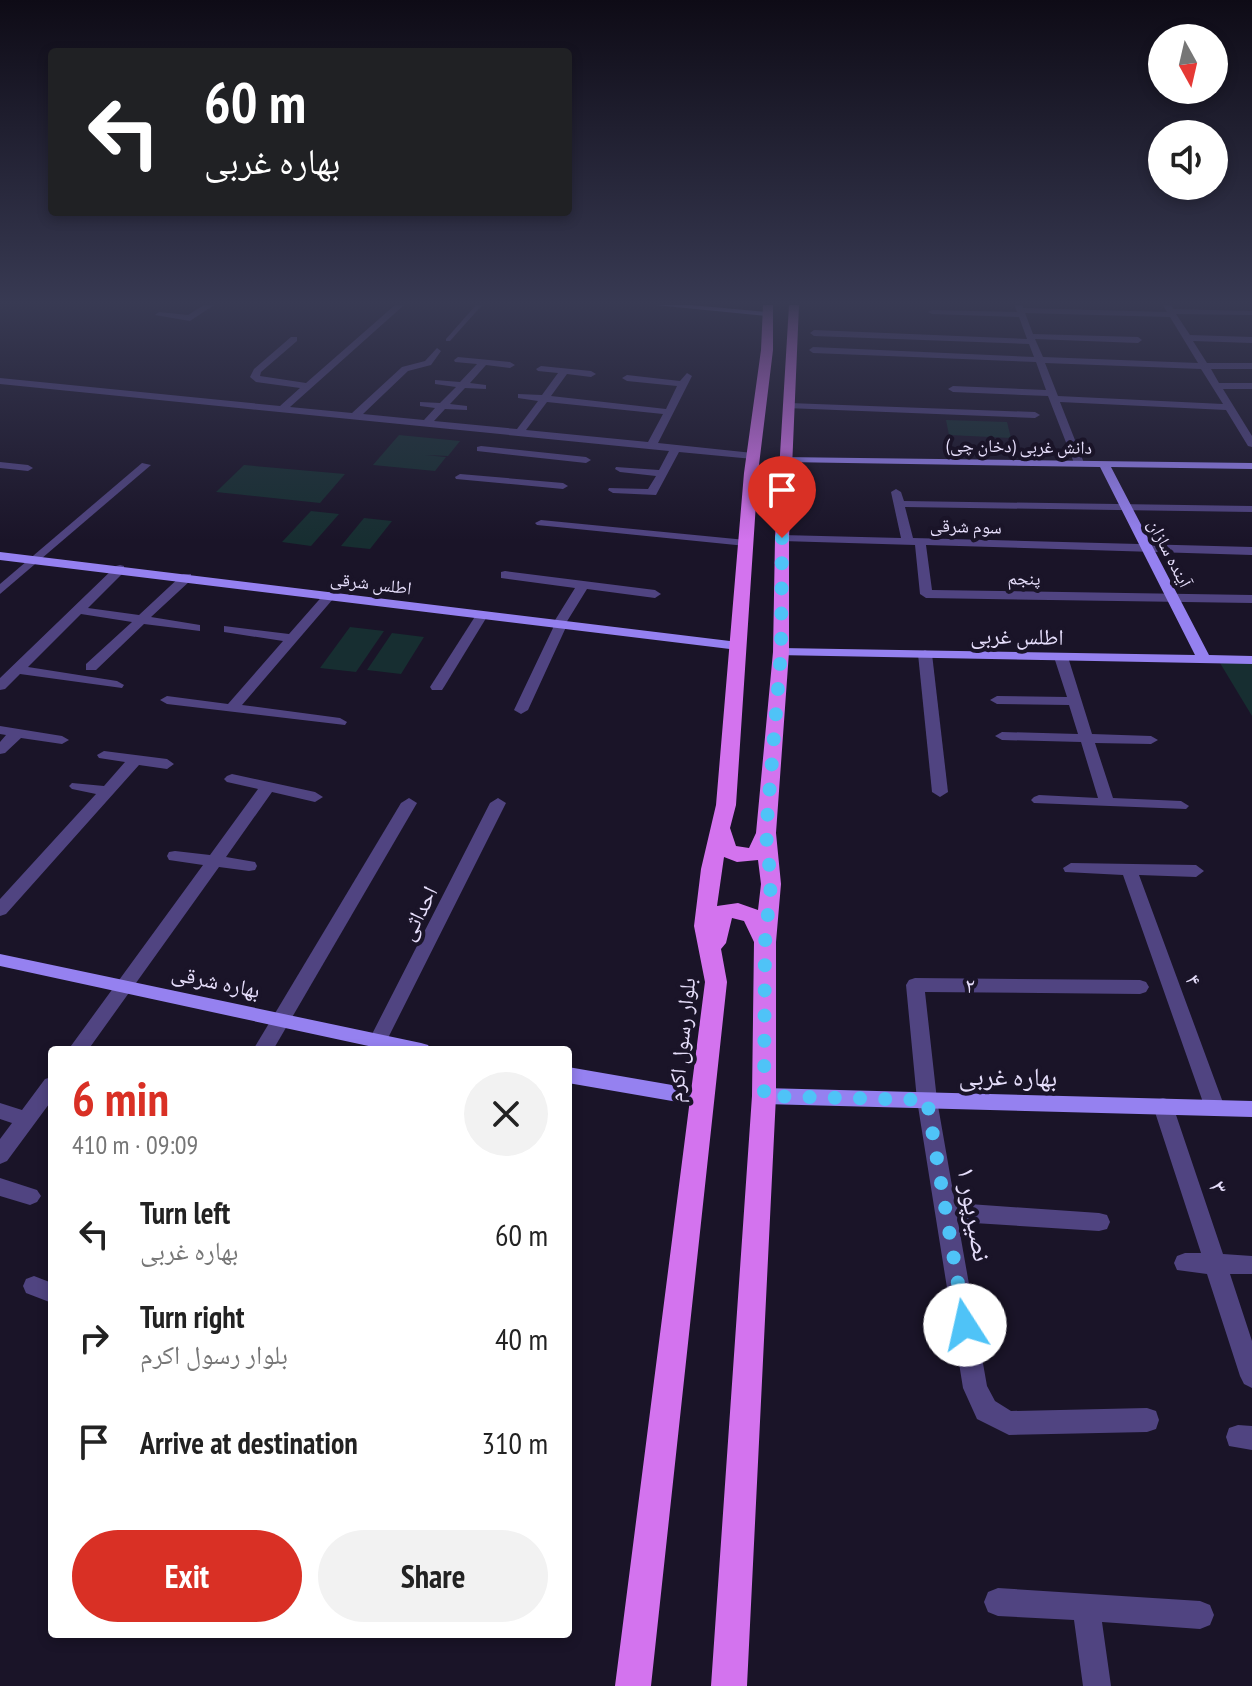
<!DOCTYPE html>
<meta charset="utf-8">
<style>
:root{--surface:#fff;--page:#f2f2f2;--text:#222;--muted:#767676;--accent:#d93025}
body{margin:0;font-family:"PT Sans Narrow","Noto Naskh Arabic",sans-serif;background:var(--page);color:var(--text);height:100vh;display:flex;flex-direction:column;font-size:30px;white-space:nowrap}
*{box-sizing:border-box;margin:0}
p{font-size:26px;color:var(--muted)}
.icon{flex:none;width:44px;height:44px;fill:none;stroke:currentColor;stroke-width:2;stroke-linecap:round;stroke-linejoin:round}
.map{position:relative;flex:1;overflow:hidden}
.sheet{position:absolute;left:48px;top:1046px;width:524px;height:592px;display:flex;flex-direction:column;background:var(--surface);border-radius:8px;box-shadow:0 4px 12px #0003}
.sheet>*{flex:none}
.guide{position:absolute;left:48px;top:48px;width:524px;height:168px;border-radius:8px;box-shadow:0 4px 12px #0003;background:#202124;color:#fff;overflow:hidden}
.needle{width:52px;rotate:172deg}
.fabs{position:absolute;left:1148px;top:24px;display:grid;gap:16px}
.fabs a{display:grid;place-items:center;width:80px;height:80px;border-radius:50%;background:var(--surface);box-shadow:0 4px 12px #0003;font-size:40px}
.pin{position:absolute;display:grid;place-items:center;width:68px;height:68px;color:#fff;margin:-82px -34px;border-radius:50% 50% 50% 0;rotate:-45deg;box-shadow:0 0 8px #0007}
.pin .icon{rotate:45deg}
.me{position:absolute;width:88px;margin:-44px;rotate:350deg;stroke-linejoin:round;filter:drop-shadow(0 0 6px #0008)}
.turn{display:flex;align-items:center;gap:28px;height:168px;padding:0 24px;font-size:36px}
.turn .icon{width:104px;height:104px;stroke-width:2.5}
.turn b{display:block;font-size:56px;line-height:68px}
.round{display:grid;place-items:center;flex:none;width:84px;height:84px;border-radius:42px;background:var(--page)}
.headline{display:flex;align-items:center;justify-content:space-between;height:136px;padding:0 24px}
h1{font-size:48px;font-weight:600;line-height:60px;color:var(--accent)}
.button{display:flex;gap:16px;margin-top:auto;padding:16px 24px}
.button a{flex:1;height:92px;border-radius:48px;background:var(--accent);color:#fff;font-size:32px;font-weight:600;line-height:92px;text-align:center}
.button a+a{background:var(--page);color:var(--text)}
ul{padding:0;list-style:none}
li{display:flex;align-items:center;gap:24px;height:104px;padding:0 24px}
li div{flex:1}
li b{display:block;font-size:30px}
li em{font-style:normal}
.map>svg:first-child{display:block}
</style>
<div class="map">
<svg width="1252" height="1686" viewBox="0 0 1252 1686">
<rect width="100%" height="100%" fill="#1a1428"/>
<!-- green -->
<g fill="#172e31">
<path d="M946,420l61,2 4,16 -62,-3z"/>
<path d="M399,435l61,6 -12,15 -23,-1 21,2 -11,14 -62,-6z"/>
<path d="M244,465l101,9 -25,29 -104,-11z"/>
<path d="M311,511l28,3 -28,32 -29,-4z"/>
<path d="M364,518l28,3 -22,28 -29,-3z"/>
<path d="M350,627l34,4 -28,41 -36,-4z"/>
<path d="M392,633l32,4 -23,37 -34,-4z"/>
<path d="M1220,663h32v53z"/>
</g>
<g fill="none" stroke-linecap="round" stroke-linejoin="round">
<!-- lane -->
<path fill="#504481" fill-rule="evenodd" d="M476,305h6l-32,36h-4v-2z"/>
<!-- street -->
<g fill="#504481" fill-rule="evenodd">
<path d="M204,305h10l-24,16 -35,-6 4,-3 29,3z"/>
<path d="M395,305h9l-114,102 62,6 50,-46 23,-6 12,-13 4,3 -10,14 -23,6 -45,43 61,6 11,-12 -15,-2v-4l20,1 16,-16 -21,-3v-4l25,2 17,-18 -22,-2 -1,-2 4,-3 52,5 5,3 -5,3 -24,-3 -16,18 16,2v4l-21,-1 -15,16 17,2v4l-22,-1 -11,12 83,8 21,-28 -20,-3v-4l24,1 16,-22 -20,-2 -2,-2 5,-3 50,5 5,3 -5,3 -24,-3 -16,22 115,13 11,-23 -50,-5 -5,-3 5,-3 53,6 7,-8 5,3 -34,67 95,10 5,3 -5,3 -74,-7 -23,43 -43,-2 -5,-3 1,-2 39,1 8,-13 -36,-4 -5,-3 1,-2 43,3 10,-19 -669,-67v-6l280,28 20,-18 -44,-6 -6,-5 4,-8 37,-32h6v4l-36,31 -1,4 46,7zM547,402l116,12 -15,28 -122,-12z"/>
<path d="M1014,305h8l1,3 144,4 -4,-7h8l2,4 79,2v4l-76,-1 14,21 62,2v6l-59,-2 14,22h45v6h-41l8,14h33v6h-29l29,47v11l-4,-1 -22,-36 -166,-8 24,61 -5,3 -5,-3 -26,-67 -95,-4 -5,-3 5,-3 93,4 -10,-28 -223,-9 -4,-3 4,-3 221,10 -5,-13 -215,-8 -4,-3 4,-3 213,9 -8,-22 -87,-3 -4,-2 4,-2 85,2zM1025,313l145,4 28,46 -155,-6 -8,-18 103,4 4,-3 -4,-3 -105,-3zM1045,363l156,6 22,35 -165,-8z"/>
<path d="M789,403l246,9 5,3 -5,3 -249,-10 -2,-2z"/>
<path d="M481,446l105,11 5,3 -5,3 -109,-12v-4z"/>
<path d="M0,462l28,3 5,3 -5,3 -28,-3z"/>
<path d="M142,463l9,2 -151,129v-10z"/>
<path d="M460,474l103,9 5,3 -5,3 -107,-10 -1,-2z"/>
<path d="M896,489l5,3 3,9 348,5v6l-347,-5 8,31 339,9v8l-326,-10 6,45 320,5v8l-326,-5 -6,-4 -5,-49 -133,-4 -6,-3 6,-3 119,3 -10,-46z"/>
<path d="M541,520l205,20 6,3 -6,3 -209,-21 -2,-2z"/>
<path d="M120,565l4,1v6l-36,36 51,7 44,-41h8v6l-40,37 49,8v6l-56,-7 -48,46h-10v-6l46,-42 -51,-8 -53,53 89,14 7,4 -2,3 -102,-14 -15,15 -5,1v-12l116,-112z"/>
<path d="M505,571l150,19 6,4 -6,4 -68,-9 -21,34 1,2 -39,85 -7,4 -7,-4 39,-82 -1,-3 23,-37 -74,-10v-6z"/>
<path d="M329,592l6,4 -2,3 -91,106 98,13 7,4 -2,3 -178,-21 -7,-4 7,-4 61,8 55,-63 -59,-9v-6l65,8 36,-41z"/>
<path d="M482,611l6,4 -44,72 -2,3h-10l-2,-3 46,-72z"/>
<path d="M925,650l7,4 16,138 -8,5 -8,-5 -14,-138z"/>
<path d="M1061,653l7,4 24,77 59,2 7,4 -7,4 -56,-1 18,55 68,3 8,5 -3,3 -152,-6 -3,-3 3,-3 5,-2 59,3 -17,-56 -79,-2 -7,-4 7,-4 76,2 -9,-29 -72,-1 -7,-4 7,-4 70,1 -13,-40z"/>
<path d="M0,726l62,10 7,4 -7,4 -41,-6 -16,15 -5,1v-12l6,-7 -6,-1z"/>
<path d="M104,751l63,8 7,5 -7,5 -28,-4 -133,149 -6,2v-17l96,-105 -24,-5 -3,-3 3,-3 32,3 21,-24 -26,-4 -2,-3z"/>
<path d="M232,774l83,18 8,5 -8,5 -43,-10 -46,65 29,5 2,4 -2,4 -6,1 -30,-4 -131,183h-20l135,-185 -34,-5 -2,-4 2,-4 6,-1 35,4 48,-66 -31,-7 -3,-3 3,-3z"/>
<path d="M409,798l8,5 -144,247h-20l148,-247z"/>
<path d="M498,798l8,5 -120,239 -2,5 -7,2 -7,-2 -2,-5 122,-239z"/>
<path d="M1071,863l125,2 8,6 -8,6 -57,-2 86,233 -3,6 -7,2 -7,-2 -3,-6 -82,-233 -58,-3 -2,-4z"/>
<path d="M915,978l225,2 6,2 3,5 -3,5 -6,2 -215,-2 12,108 18,103 144,10 8,2 3,7 -3,7 -8,2 -141,-9 29,164 8,15 16,10 136,-3 9,3 3,9 -3,9 -9,3 -138,3 -32,-16 -14,-31 -46,-288 -11,-115 3,-5z"/>
<path d="M52,1077v23l-45,61 -7,3v-25l12,-16 -12,-4v-16l22,7 23,-31z"/>
<path d="M1163,1098l7,2 3,6 50,148 29,2v18h-22l22,67v47l-8,-4 -4,-8 -33,-102 -30,-4 -3,-7 3,-7 8,-3h16l-48,-147 3,-6z"/>
<path d="M0,1178l37,12 4,6 -4,6 -7,3 -30,-9z"/>
<path d="M34,1276l18,7v20l-26,-10 -3,-7 3,-7z"/>
<path d="M1238,1425l14,1v24l-23,-4 -3,-9 3,-9z"/>
<path d="M998,1588l202,13 10,4 4,10 -4,10 -10,4 -98,-7 9,64h-28l-9,-66 -76,-4 -10,-4 -4,-10 4,-10z"/>
</g>
<!-- secondary -->
<g fill="#9581f0" fill-rule="evenodd">
<path d="M655,305h36l76,7 4,2 -4,2z"/>
<path d="M781,457l471,6v6l-141,-2 98,188 43,1v8l-476,-9 -2,-3 7,-4 414,7 -95,-188 -315,-5 -4,-1z"/>
<path d="M0,552l738,90 7,4 -7,4 -738,-90z"/>
<path d="M0,954l421,89 7,2 3,5h-44l-387,-84z"/>
<path d="M568,1067l133,23 7,2 3,6 -3,6 -7,2 -133,-23z"/>
<path d="M764,1088l488,13v16l-488,-13 -7,-2 -3,-6 3,-6z"/>
</g>
<!-- primary -->
<path fill="#d373ee" fill-rule="evenodd" d="M763,305h10v45l-15,123 -22,332 -6,23 6,18 13,2 7,-15 17,-181 2,-114 14,-233h10l-10,233v114l-13,181 5,51 -5,58v154l-29,590h-36l41,-590 2,-154 -10,-21 -12,-3 -6,25 -5,6 6,33 -76,704h-36l90,-704 -11,-56 7,-57 15,-64 28,-332 17,-123zM724,857l13,5 21,-2 3,24 -3,26 -20,-7 -21,3z"/>
</g>
<!-- sky -->
<linearGradient id="sky" x2="0" y2="1"><stop stop-color="#0e0b16"/><stop offset="0.56" stop-color="#383a53"/><stop offset="1" stop-color="#383a53" stop-opacity="0"/></linearGradient>
<rect width="1252" height="541" fill="url(#sky)"/>
<g fill="none" stroke-linecap="round" stroke-linejoin="round">
<!-- route -->
<path stroke="#4fc3f7" stroke-width="14" stroke-dasharray="0 25.2" d="M782,538l-1,114 -15,181 5,51 -6,58 -1,154 163,4 38,225"/>
</g>
<g text-anchor="middle" dominant-baseline="central" stroke-width="8" stroke-linejoin="round" paint-order="stroke">
<!-- far-street labels -->
<g font-size="18" fill="#e6defb" stroke="#1a1428">
<text transform="translate(1019 446) rotate(1)">دانش غربی (دخان چی)</text>
<text transform="translate(966 526) rotate(2)">سوم شرقی</text>
<text transform="translate(1170 553) rotate(63)">آینده سازان</text>
<text transform="translate(1024 578) rotate(1)">پنجم</text>
<text transform="translate(371 583) rotate(7)">اطلس شرقی</text>
</g>
<!-- street labels -->
<g font-size="22" fill="#e6defb" stroke="#1a1428">
<text transform="translate(1017 636) rotate(1)">اطلس غربی</text>
<text transform="translate(418 913) rotate(-63)">احداثی</text>
<text transform="translate(1194 980) rotate(70)">۴</text>
<text transform="translate(216 981) rotate(12)">بهاره شرقی</text>
<text transform="translate(970 985) rotate(1)">۲</text>
<text transform="translate(681 1040) rotate(-84)">بلوار رسول اکرم</text>
</g>
<!-- near-street labels -->
<g font-size="26" fill="#e6defb" stroke="#1a1428">
<text transform="translate(1008 1076) rotate(1)">بهاره غربی</text>
<text transform="translate(1219 1187) rotate(72)">۳</text>
<text transform="translate(975 1214) rotate(80)">نصیرپور ۱</text>
</g>
</g>
</svg>
<div class="fabs">
<a><svg class="needle" viewBox="-14 -14 28 28"><path d="M0-13l5 13h-10z" fill="#e53935"/><path d="M0 13l5-13h-10z" fill="#767676"/></svg></a>
<a><svg class="icon" aria-label="sound" viewBox="0 0 24 24"><path d="M4 9h4l5-4v14l-5-4H4zM17 9q2 3 0 6"/></svg></a>
</div>
<div class="pin" style="left:782px;top:538px;background:#d93025"><svg class="icon" aria-label="arrive" viewBox="0 0 24 24"><path d="M6 21V4h12l-3 4 3 4H6"/></svg></div>
<svg class="me" style="left:965px;top:1325px" viewBox="-20 -20 40 40"><circle r="19" fill="#fff"/><path d="M0-13L10 11 0 6-10 11z" fill="#4fc3f7"/></svg>
<div class="guide">
<div class="turn"><svg class="icon" aria-label="left" viewBox="0 0 24 24"><path d="M17 20v-9H6M10 6l-5 5 5 5"/></svg><div><b>60 m</b>بهاره غربی</div></div>
</div>
<section class="sheet">
<div class="headline"><div><h1>6 min</h1><p>410 m · 09:09</p></div><a class="round"><svg class="icon" aria-label="close" viewBox="0 0 24 24"><path d="M6 6l12 12M18 6L6 18"/></svg></a></div>
<ul>
<li><svg class="icon" aria-label="left" viewBox="0 0 24 24"><path d="M17 20v-9H6M10 6l-5 5 5 5"/></svg><div><b>Turn left</b><p>بهاره غربی</p></div><em>60 m</em></li>
<li><svg class="icon" aria-label="right" viewBox="0 0 24 24"><path d="M7 20v-9h11M14 6l5 5-5 5"/></svg><div><b>Turn right</b><p>بلوار رسول اکرم</p></div><em>40 m</em></li>
<li><svg class="icon" aria-label="arrive" viewBox="0 0 24 24"><path d="M6 21V4h12l-3 4 3 4H6"/></svg><div><b>Arrive at destination</b></div><em>310 m</em></li>
</ul>
<div class="button"><a>Exit</a><a>Share</a></div>
</section>
</div>
